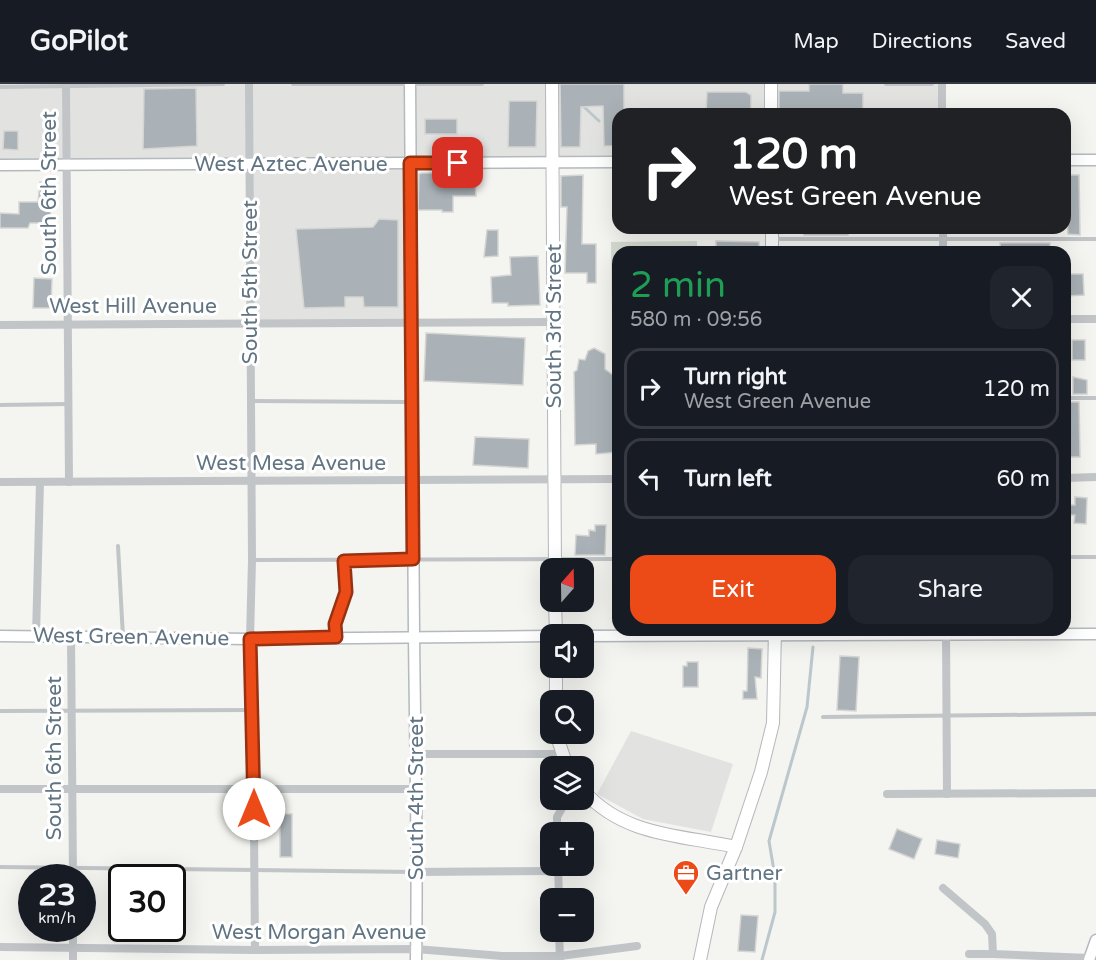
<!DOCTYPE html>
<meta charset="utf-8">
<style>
:root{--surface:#171b24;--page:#20242c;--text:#f1f3f6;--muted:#9ea1a6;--line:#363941;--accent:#ec4b18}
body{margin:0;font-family:"Varela Round",sans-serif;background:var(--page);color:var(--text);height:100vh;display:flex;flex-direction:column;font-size:22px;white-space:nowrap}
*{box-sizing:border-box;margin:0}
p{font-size:20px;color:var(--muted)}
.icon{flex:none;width:33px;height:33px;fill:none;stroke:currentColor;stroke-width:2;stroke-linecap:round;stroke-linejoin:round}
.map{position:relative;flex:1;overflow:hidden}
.sheet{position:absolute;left:612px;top:162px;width:459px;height:390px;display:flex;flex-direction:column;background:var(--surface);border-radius:18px;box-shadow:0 6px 24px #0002}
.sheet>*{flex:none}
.banner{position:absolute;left:612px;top:24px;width:459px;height:126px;border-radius:18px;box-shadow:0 6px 24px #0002;background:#202124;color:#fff;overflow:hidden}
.needle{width:39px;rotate:20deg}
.tools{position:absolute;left:540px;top:474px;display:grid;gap:12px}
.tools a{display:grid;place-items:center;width:54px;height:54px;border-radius:12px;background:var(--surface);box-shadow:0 6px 24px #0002;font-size:30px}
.speed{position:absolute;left:18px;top:780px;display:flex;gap:12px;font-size:30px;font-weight:700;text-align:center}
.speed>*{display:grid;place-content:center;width:78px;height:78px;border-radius:50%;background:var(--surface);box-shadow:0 6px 24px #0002;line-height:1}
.speed small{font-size:15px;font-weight:400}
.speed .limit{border:3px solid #111;border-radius:9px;background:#fff;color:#111}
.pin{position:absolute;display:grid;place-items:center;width:51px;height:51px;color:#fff;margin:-26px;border-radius:12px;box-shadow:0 3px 9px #0006}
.me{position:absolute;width:66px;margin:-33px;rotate:0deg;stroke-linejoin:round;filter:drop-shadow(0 0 4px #0008)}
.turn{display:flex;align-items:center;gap:21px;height:126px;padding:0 18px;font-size:27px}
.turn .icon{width:78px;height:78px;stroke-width:2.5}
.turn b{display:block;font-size:42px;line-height:51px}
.round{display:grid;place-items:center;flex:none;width:63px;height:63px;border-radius:18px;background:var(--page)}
.summary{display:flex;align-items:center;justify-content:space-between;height:102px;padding:0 18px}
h1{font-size:36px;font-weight:600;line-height:45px;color:#1e9e55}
.primary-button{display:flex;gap:12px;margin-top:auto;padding:12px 18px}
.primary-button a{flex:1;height:69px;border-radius:18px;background:var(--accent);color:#fff;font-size:24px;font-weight:600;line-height:69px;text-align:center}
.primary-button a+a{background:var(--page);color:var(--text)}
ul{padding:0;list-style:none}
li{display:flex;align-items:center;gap:18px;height:81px;margin:0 12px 9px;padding:0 6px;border:3px solid var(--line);border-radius:18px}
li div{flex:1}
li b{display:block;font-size:22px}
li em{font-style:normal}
header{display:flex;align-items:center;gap:36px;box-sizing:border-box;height:84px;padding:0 30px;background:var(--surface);border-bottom:2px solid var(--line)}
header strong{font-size:28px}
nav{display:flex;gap:33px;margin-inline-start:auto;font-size:21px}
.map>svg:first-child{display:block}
</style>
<header>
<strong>GoPilot</strong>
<nav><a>Map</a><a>Directions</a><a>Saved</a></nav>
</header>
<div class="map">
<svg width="1096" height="876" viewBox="0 0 1096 876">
<rect width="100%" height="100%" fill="#f4f4f0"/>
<!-- built -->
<g fill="#e2e3e1">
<path d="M0,0h942v30h-324v48l-207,1 1,160 -162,1 -1,-160 -249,1z"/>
<path d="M631,647l102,33 -22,68 -68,-13 -46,-25z"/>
</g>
<!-- green -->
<path fill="#d5dbd0" d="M697,157v11h-79v78h-6l-1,-88z"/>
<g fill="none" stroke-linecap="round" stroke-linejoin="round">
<!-- stream -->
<g stroke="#bcc7cc" stroke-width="3">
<path d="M583,22l16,15"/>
<path d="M762,876l13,-48v-35l-6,-36 38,-134 6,-60"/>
</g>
</g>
<!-- building -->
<g fill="#aab2b7" stroke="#d5d5d3" stroke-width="1.5">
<path d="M560,0h64v30h-6v32h-14l-1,-40 -22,1 -1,40h-19z"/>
<path d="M809,0h34v9h20v21h-84v-23h30z"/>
<path d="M196,4l1,58 -54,3 1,-60z"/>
<path d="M707,8h39l5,3v13l6,6h-49l-2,-2z"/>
<path d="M509,17h28l-1,46h-28z"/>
<rect x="425" y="35" width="32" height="15"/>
<path d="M4,47h14v19l-15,-1z"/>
<path d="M422,89h18v2l12,2v5h23l1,14h-23v16h-11v-2h-24l1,-36z"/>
<path d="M583,91l-1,69h14v39h-9v-10h-22l2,-66h-6v-31z"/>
<path d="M1065,91h14l1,60 -12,-1z"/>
<path d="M40,98l9,1 2,40h-21l-2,5h-28v-15l19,1v-12h19z"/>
<path d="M379,135l19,1v87h-34l-1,-10h-18v10l-41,1 -8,-79 77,-2z"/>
<rect x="804" y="144" width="44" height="7"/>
<path d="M487,146h11v26l-14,1z"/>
<path d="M716,157l43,1v10h-43z"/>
<path d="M1000,159h50v9h-49z"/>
<path d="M538,172l2,49 -32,1v-3h-16l-1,-26 20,-2 -1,-18z"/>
<path d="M1066,190h17l1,21 -17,1z"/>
<path d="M34,194l18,1 -1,29h-18z"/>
<path d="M426,249l99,5 -2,47 -99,-4z"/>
<rect x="1072" y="256" width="13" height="20"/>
<path d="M594,264l11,6v15l12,9 1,74 -22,2v-10l-21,1 -1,-73 3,-2 2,-11 6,1 3,-9z"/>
<path d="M1073,293l14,3v14h-14z"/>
<path d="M1065,318h14l1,55h-15z"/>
<path d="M475,353l54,2 -1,29 -55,-3z"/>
<path d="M1075,413l12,1 -1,26 -12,-1 1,-8h-10v-10h10z"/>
<path d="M595,441h11l-1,30h-30l1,-20 13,1v-6l6,1z"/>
<path d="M748,564l14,1 -1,29 -6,-1 2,22h-14v-8h4z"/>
<path d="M840,572l19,1 -3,54 -19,-1z"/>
<path d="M687,578h11v25h-15v-21h4z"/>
<rect x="280" y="730" width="12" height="43"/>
<path d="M897,745l25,10 -8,20 -25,-10z"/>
<path d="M937,756l23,4 -2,14 -23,-4z"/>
<path d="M741,831l17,1 -3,36 -17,-1z"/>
</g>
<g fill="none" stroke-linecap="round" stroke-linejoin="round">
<!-- secondary casing -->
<g stroke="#b3b9bd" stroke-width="13">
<g id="secondary">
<path d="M410,0c1,183 2,366 4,549 1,109 4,218 2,327"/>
<path d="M1065,76h31"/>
<path d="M0,81l618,-3"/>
<path d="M0,552l250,3 300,-3"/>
<path d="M584,552l512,-2"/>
<path d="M1089,876l7,-20"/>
</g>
</g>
<!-- primary casing -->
<g stroke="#b4b8bc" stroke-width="14">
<g id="primary">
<path d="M552,0l3,484"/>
<path d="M771,0v30"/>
<path d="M772,144v24"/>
<path d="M555,518l1,32"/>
<path d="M556,584v32"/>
<path d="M556,650l11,32"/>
<path d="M584,707c39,45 97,44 152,56"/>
<path d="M700,876l11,-53 25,-60 25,-75 12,-49 2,-93"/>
</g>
</g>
<!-- lane -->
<g stroke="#c1c5c8" stroke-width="4">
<path d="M293,0h189"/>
<path d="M886,0h46"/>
<path d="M0,3l223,-3"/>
<path d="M776,155h320"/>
<path d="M1065,314h31"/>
<path d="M252,317l157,1"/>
<path d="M0,321l68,-1"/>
<path d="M118,462l5,91"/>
<path d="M1065,473h31"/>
<path d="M253,476l365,-1"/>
<path d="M0,627l253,-1"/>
<path d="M823,633l273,-3"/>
<path d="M0,783l415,5"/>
</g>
<!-- street -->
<g stroke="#c1c5c8" stroke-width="8">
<path d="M66,0l3,398"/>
<path d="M249,0l3,476 -2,79 3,71 2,240"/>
<path d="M942,0v30"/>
<path d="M943,144v24"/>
<path d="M1065,235h31"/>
<path d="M0,241l553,-3"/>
<path d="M1065,394l31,-1"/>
<path d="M0,398l618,-3"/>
<path d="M946,546l1,164"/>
<path d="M36,552l4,-154"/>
<path d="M336,553l-1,-13 11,-32 -2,-31"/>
<path d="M71,554l2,240"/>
<path d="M417,670h145"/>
<path d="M0,705h415"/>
<path d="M887,710l209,-1"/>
<path d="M557,748v-15l8,-14 6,-1 26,3"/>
<path d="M558,782l1,32"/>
<path d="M415,788l143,-1"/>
<path d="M943,804l42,36 7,10 1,20 96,4"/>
<path d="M73,844v32"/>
<path d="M559,848l1,27"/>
<path d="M0,863l255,3 161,-1 86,7h58l77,-10"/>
<path d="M969,870h24"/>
</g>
<!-- secondary -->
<use href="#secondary" stroke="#fff" stroke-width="10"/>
<!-- primary -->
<use href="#primary" stroke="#fff" stroke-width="12"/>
</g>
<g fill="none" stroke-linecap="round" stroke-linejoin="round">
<!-- route casing -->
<g stroke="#993110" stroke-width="15">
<path id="route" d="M254,725l-4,-170 86,-2 -1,-13 11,-32 -2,-31 69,-2 -3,-396h48"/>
</g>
<!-- route -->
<use href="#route" stroke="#ec4b18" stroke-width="10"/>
</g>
<!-- icons -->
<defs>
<g id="office-pin" transform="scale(1.35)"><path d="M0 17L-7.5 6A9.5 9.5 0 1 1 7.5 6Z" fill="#ec4b18" stroke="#fff"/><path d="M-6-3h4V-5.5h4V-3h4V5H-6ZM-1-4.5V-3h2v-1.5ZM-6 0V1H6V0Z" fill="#fff"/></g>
</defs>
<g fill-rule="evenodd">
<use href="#office-pin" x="686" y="789"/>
</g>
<g text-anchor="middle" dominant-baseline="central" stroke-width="6" stroke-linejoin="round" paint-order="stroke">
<!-- street labels -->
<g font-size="21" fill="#617482" stroke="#fff">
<text x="291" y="80">West Aztec Avenue</text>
<text transform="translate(49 109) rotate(-90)">South 6th Street</text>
<text transform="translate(250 198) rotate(-90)">South 5th Street</text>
<text x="133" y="222">West Hill Avenue</text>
<text transform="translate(554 242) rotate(-90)">South 3rd Street</text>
<text x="291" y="379">West Mesa Avenue</text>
<text transform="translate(131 553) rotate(1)">West Green Avenue</text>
<text transform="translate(54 674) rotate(-90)">South 6th Street</text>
<text transform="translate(416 714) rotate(-90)">South 4th Street</text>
<text x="319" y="848">West Morgan Avenue</text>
</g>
<!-- poi labels -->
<g font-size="21" fill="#617482" stroke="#fff" text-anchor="start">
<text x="706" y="789">Gartner</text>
</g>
</g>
</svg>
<div class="tools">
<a><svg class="needle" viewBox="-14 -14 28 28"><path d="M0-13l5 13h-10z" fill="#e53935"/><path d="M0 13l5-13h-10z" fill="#9ea1a6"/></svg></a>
<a><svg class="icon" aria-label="sound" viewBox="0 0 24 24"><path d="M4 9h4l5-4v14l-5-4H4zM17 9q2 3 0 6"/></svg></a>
<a><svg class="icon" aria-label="search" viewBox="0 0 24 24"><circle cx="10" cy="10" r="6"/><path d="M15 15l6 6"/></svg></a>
<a><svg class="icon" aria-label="layers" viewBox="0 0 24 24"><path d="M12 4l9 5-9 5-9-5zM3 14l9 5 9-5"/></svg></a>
<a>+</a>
<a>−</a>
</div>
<div class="speed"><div>23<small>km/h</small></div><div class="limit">30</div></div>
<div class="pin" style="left:458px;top:79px;background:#d93025"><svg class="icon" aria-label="arrive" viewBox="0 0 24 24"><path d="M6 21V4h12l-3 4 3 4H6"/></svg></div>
<svg class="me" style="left:254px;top:725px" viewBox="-20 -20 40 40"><circle r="19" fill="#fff"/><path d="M0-13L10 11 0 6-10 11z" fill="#ec4b18"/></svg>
<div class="banner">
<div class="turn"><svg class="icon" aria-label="right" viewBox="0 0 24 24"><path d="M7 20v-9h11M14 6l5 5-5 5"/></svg><div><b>120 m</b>West Green Avenue</div></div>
</div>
<section class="sheet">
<div class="summary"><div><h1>2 min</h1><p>580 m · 09:56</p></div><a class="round"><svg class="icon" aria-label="close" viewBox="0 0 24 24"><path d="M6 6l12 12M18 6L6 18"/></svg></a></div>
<ul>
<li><svg class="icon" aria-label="right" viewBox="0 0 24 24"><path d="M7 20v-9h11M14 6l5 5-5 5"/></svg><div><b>Turn right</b><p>West Green Avenue</p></div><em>120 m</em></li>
<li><svg class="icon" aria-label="left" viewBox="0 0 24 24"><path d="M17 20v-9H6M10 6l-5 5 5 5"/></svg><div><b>Turn left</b></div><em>60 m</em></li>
</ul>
<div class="primary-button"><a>Exit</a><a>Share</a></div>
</section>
</div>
